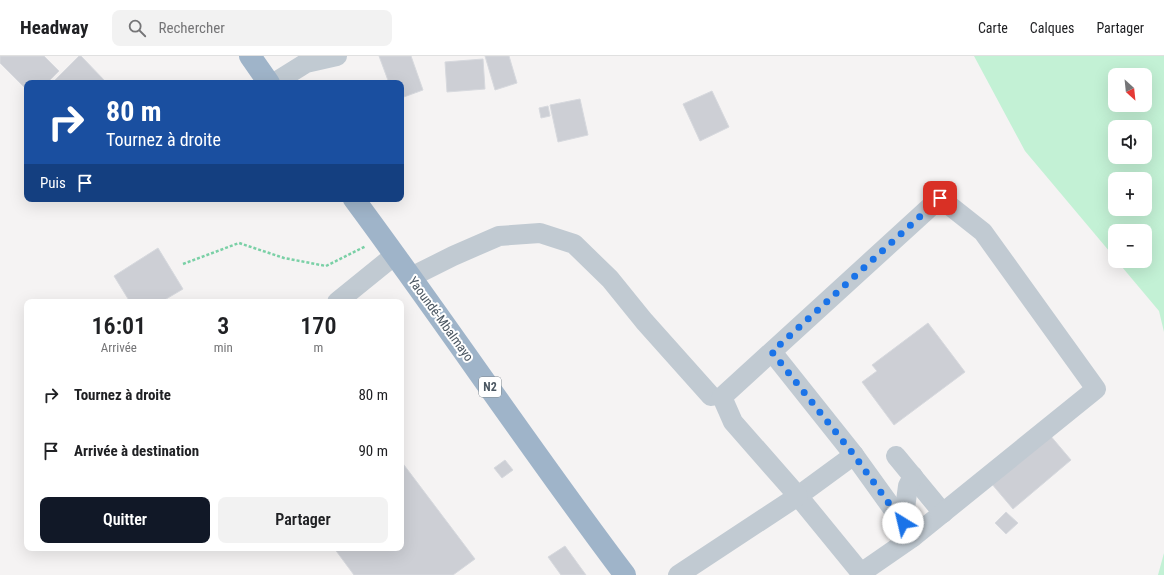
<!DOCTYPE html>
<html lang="fr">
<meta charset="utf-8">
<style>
:root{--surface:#fff;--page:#f2f2f2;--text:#202124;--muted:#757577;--line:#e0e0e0;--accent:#111827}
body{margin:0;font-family:"Roboto Condensed",sans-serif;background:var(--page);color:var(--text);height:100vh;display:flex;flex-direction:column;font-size:15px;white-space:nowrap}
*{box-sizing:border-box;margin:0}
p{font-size:13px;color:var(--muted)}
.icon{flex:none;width:22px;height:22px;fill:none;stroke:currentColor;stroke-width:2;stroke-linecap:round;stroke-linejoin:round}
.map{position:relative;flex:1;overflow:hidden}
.panel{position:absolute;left:24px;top:243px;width:380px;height:252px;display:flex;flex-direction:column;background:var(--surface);border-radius:8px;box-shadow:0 4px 16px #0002}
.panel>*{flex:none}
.top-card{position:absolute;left:24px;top:24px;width:380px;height:122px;border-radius:8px;box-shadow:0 4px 16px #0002;background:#1a4fa0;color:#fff;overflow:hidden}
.needle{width:26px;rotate:153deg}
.buttons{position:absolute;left:1108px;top:12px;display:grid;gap:8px}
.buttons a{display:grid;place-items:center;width:44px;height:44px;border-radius:8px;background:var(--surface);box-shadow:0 4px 16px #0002;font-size:20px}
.pin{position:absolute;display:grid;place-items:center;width:34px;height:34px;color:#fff;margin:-17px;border-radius:8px;box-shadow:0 2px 6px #0006}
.me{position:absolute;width:44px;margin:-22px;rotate:324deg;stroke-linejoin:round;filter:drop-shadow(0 0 3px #0008)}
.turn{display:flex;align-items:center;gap:14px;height:84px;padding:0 16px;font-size:18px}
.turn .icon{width:52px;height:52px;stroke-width:2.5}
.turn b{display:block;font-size:28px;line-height:34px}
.then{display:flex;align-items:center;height:38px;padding:0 16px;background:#0003;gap:8px;font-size:15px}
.eta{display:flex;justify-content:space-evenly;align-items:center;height:68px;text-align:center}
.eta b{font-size:24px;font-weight:600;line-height:28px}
.cta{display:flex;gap:8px;margin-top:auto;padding:8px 16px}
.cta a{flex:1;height:46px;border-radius:8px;background:var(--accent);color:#fff;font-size:16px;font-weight:600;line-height:46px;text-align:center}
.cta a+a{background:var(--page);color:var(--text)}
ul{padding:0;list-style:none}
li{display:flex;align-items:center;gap:12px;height:56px;padding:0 16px}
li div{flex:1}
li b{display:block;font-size:15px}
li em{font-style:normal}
header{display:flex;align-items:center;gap:24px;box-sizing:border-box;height:56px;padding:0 20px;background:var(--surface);border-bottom:1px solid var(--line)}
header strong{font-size:19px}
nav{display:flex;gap:22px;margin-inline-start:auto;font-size:14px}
.search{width:280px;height:36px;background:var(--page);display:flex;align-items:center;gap:10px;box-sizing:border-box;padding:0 14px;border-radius:8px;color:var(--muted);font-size:15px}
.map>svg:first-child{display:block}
</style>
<header>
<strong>Headway</strong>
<div class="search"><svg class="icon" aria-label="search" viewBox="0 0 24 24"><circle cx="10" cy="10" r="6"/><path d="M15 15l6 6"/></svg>Rechercher</div>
<nav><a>Carte</a><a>Calques</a><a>Partager</a></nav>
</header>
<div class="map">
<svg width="1164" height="519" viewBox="0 0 1164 519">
<rect width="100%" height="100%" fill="#f5f3f3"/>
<!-- green -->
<g fill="#c3f1d5" fill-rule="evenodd">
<path d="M974,0h190v276l-5,-21 -42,-50h28v-30h-30v27l-90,-107zM1115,19h30v30h-30zM1115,71h30v30h-30zM1115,123h30v30h-30z"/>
<path d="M1164,497v22h-6z"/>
</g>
<!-- building -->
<g fill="#cdcfd5" stroke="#d7d9de">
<path d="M0,0h44l15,15 -12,12h-20v7l-27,-27z"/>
<path d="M79,0h2l24,25 -2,2h-51z"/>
<path d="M379,0h32l12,34 -22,8v-15h-12z"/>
<path d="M485,0h24l8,27 -22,7z"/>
<path d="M483,3l2,30 -38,3 -2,-30z"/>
<path d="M712,35l17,36 -29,14 -17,-37z"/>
<path d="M580,43l8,36 -30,7 -8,-37z"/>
<path d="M548,50l2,10 -9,2 -2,-10z"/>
<path d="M158,192l25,41 -22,13h-31l-16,-26z"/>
<path d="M928,267l37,49 -71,53 -32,-43 15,-11 -5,-6z"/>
<path d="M1049,378l22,26 -58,49 -22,-26z"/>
<path d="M505,404l8,10 -11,8 -8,-10z"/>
<path d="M401,405l74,98 -22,16h-99l-20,-27h67z"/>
<path d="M1006,456l12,11 -12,11 -11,-11z"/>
<path d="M565,490l21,29h-25l-13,-18z"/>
</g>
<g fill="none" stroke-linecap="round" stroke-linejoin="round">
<!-- path -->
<path stroke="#7ad0a6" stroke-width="2.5" stroke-dasharray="3 2" stroke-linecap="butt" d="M183,208l56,-21 45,15 42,8 40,-20"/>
<!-- minor -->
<g stroke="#c1cad2" stroke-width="20">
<path d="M274,27l32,-20 31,-7"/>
<path d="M411,221l42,-21 46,-20 41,-3 34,11 36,35 34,42 67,75"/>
<path d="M337,246l58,-47"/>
<path d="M772,296l82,103"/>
<path d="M854,399l59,82 -52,36 -63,-77z"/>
<path d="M896,400l47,57"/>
<path d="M903,467l5,-37 5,-10"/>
<path d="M678,519l120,-79 -65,-74 -11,-25 218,-199 43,34 113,157 -183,148"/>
</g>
<!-- trunk -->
<g stroke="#9fb4c9" stroke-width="22">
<path d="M250,0l19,27"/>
<path d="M354,143c92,124 178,253 271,376"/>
</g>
</g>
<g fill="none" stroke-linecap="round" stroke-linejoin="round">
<!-- route -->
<path stroke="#1a73e8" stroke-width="7" stroke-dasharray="0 12.6" d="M903,467l-49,-68 -82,-103 168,-154"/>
</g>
<g text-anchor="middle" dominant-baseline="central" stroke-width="4" stroke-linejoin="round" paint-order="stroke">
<!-- shield labels -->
<rect fill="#fff" stroke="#808990" stroke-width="1" x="479" y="321" width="22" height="20" rx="3"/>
<g font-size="12" font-weight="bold" fill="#4a5661">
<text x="490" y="331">N2</text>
</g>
<!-- street labels -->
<g font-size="13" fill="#4a5661" stroke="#fff">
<text transform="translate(441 263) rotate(54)">Yaoundé-Mbalmayo</text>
</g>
</g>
</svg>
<div class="buttons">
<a><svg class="needle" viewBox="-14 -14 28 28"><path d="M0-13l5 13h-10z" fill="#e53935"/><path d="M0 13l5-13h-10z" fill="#757577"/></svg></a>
<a><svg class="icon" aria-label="sound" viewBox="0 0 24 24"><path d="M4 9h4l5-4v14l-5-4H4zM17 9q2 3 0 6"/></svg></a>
<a>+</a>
<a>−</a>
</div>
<div class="pin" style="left:940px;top:142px;background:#d93025"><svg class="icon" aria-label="arrive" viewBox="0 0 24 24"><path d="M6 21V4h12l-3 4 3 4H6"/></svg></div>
<svg class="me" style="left:903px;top:467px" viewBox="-20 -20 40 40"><circle r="19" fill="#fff"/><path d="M0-13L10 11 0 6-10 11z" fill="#1a73e8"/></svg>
<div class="top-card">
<div class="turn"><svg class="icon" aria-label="right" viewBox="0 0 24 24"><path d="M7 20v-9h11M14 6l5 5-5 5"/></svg><div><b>80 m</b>Tournez à droite</div></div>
<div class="then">Puis<svg class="icon" aria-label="arrive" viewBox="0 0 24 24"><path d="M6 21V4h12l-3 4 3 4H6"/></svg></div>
</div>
<section class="panel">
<div class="eta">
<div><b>16:01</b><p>Arrivée</p></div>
<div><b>3</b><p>min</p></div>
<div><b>170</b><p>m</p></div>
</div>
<ul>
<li><svg class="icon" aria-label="right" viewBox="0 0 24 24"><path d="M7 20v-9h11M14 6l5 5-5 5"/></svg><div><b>Tournez à droite</b></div><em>80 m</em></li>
<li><svg class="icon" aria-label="arrive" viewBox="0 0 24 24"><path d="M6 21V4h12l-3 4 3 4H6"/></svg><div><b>Arrivée à destination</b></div><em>90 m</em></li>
</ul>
<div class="cta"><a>Quitter</a><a>Partager</a></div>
</section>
</div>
